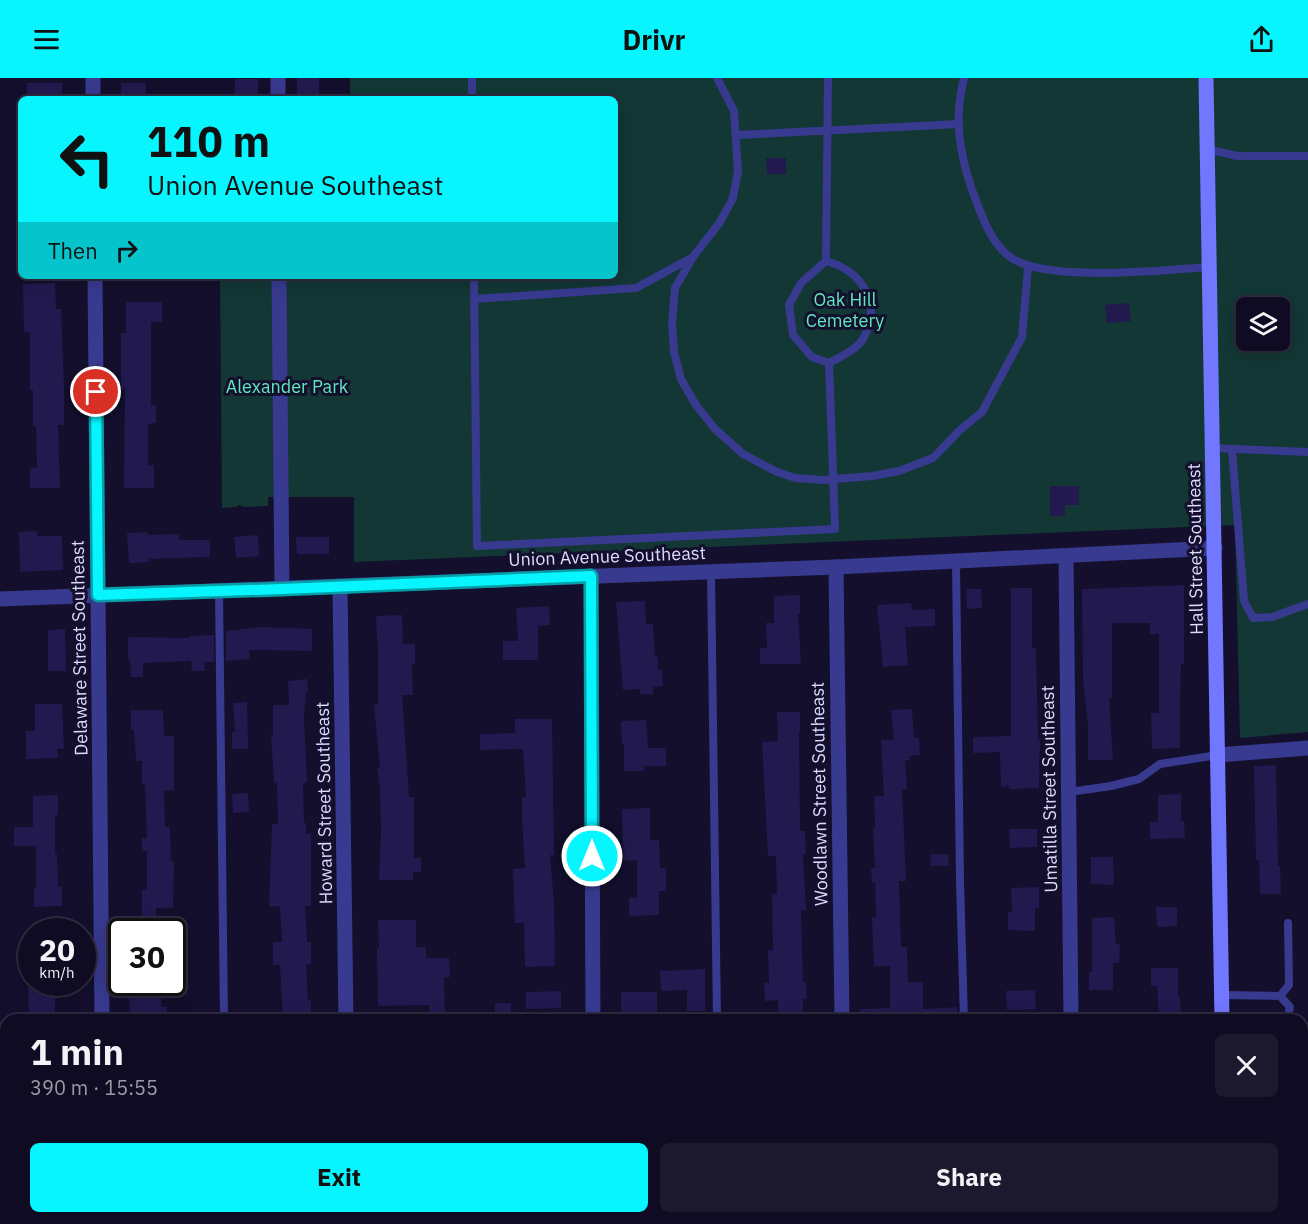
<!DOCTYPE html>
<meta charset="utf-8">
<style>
:root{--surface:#0e0b22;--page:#1c192f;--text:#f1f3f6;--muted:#9b9ba5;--line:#2e2b40;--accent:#07f5ff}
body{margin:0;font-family:"IBM Plex Sans",sans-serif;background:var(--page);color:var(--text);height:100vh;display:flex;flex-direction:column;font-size:22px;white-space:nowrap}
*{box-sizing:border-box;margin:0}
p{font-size:20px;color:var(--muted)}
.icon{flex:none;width:33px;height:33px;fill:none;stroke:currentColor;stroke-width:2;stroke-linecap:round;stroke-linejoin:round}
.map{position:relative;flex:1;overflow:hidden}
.details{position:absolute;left:0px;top:936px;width:1308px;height:210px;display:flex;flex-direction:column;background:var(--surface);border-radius:18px 18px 0 0;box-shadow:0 3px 15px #0003,0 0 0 2px var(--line)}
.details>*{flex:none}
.hud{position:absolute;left:18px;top:18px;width:600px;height:183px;border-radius:9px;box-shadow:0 3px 15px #0003,0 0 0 2px var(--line);background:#07f5ff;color:#111;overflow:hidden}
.fabs{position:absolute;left:1236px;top:219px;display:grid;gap:12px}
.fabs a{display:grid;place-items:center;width:54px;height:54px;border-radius:9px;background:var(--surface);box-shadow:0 3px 15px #0003,0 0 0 2px var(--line);font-size:30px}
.speed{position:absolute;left:18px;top:840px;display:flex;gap:12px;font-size:30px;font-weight:700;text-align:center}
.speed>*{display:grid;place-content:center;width:78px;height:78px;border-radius:50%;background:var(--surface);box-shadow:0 3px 15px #0003,0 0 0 2px var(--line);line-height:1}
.speed small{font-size:15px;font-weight:400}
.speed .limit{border:3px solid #111;border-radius:9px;background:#fff;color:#111}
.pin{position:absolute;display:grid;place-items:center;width:51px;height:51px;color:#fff;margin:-26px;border:3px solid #fff;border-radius:50%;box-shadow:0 2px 6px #0007}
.me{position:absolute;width:66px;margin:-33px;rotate:0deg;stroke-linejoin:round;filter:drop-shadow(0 0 4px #0008)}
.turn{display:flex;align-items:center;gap:21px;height:126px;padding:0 30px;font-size:27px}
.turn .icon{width:78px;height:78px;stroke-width:2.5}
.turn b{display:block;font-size:42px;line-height:51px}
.then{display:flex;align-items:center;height:57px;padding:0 30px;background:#0003;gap:12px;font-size:22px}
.round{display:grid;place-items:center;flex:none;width:63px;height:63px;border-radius:9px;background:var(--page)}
.summary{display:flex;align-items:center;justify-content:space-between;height:102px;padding:0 30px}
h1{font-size:36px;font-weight:800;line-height:45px}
.cta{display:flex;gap:12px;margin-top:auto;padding:12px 30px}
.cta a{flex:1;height:69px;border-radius:9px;background:var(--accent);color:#111;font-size:24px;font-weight:800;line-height:69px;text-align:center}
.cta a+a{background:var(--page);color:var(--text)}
header{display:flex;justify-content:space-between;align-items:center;height:78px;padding:0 30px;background:var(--accent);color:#111;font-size:27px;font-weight:800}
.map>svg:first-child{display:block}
</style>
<header><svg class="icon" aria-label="menu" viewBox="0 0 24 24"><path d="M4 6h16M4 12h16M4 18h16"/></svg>Drivr<svg class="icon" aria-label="share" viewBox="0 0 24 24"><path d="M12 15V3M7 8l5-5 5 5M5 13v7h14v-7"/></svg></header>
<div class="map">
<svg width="1308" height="1146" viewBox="0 0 1308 1146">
<rect width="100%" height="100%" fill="#130f2d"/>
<!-- green -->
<path fill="#123734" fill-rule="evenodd" d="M350,0h958v654l-68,6 -5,-213 -881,37v-65h-86v9l-24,1 -5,-2 -3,2 -14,1 -2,-232h395v-177h-265zM1246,230h34v32h-34z"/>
<!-- building -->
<g fill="#221a4f">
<rect x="297" y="0" width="22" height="21"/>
<path d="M235,1h23v17l-23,1z"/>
<rect x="27" y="5" width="35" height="16"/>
<rect x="121" y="5" width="25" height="16"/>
<path d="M766,80h20v16h-19z"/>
<path d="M55,205l1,26h5l3,79v37h-6l2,63h-30v-20h7l-1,-42h-3v-36h-3v-58h-6l-1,-48z"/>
<path d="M126,224h36v20h-11v84l5,-1v18l-8,1v41h6v23h-30l1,-99h-4v-56h5z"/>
<path d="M1129,225l2,18 -24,2 -2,-18z"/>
<path d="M1050,408h29v19h-14v11h-15z"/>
<path d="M37,453v5h25l1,34 -43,2 -1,-40z"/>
<path d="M147,454l1,3 31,-1v6h31v17l-61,2v3l-20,1 -2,-30z"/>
<path d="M258,457l1,21 -23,2 -2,-21z"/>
<path d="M296,459h33v17h-32z"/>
<path d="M1184,507v79h-3l-1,42v42l-28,1 -1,-36h8v-79h-9v-11h-38v75h-3l4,62h-25v-35l-5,-46 -1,-90z"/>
<path d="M1011,510h21v60h4l2,92h2l-1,48 -30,1v-3l-8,1 -1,-35 -27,1v-16l38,-1z"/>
<path d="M966,511h15l1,19 -15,1z"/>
<path d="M800,517v19h-2l3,50h-41v-16h7l-1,-25h8v-27z"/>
<path d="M645,523l1,23h7l2,33h3v13l4,-1 1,17 -10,1v7h-13v-5l-17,1 -7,-88z"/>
<path d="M911,525l1,7 23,-1v17l-30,1 3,38 -25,2 -6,-62z"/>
<path d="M549,528l1,19 -12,1v34h-35v-19h15l-2,-33z"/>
<path d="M402,537l1,29h12v20h-3l1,31h-11l7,102h5v61h7v14h-8v8h-34l2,-49 -1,-43 -3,-20h3l-6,-63 4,-1v-52l-2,-36z"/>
<path d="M260,549l52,2v22l-63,-1 1,9 -24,2v-30z"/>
<path d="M65,551l1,42h-18v-41z"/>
<path d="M214,557v27h-10l1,9h-13l-1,-10 -48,2v14h-12l-1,-18h-2v-22l62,1v-2z"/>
<path d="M307,601l1,14h-2l-2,24 3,66h-4l1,40h2v11h5v72h-6l2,36h4v22h-5l2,37h3v19h-28l-3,-55h-7v-23h9l-2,-36 -11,1 3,-83h6l-1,-41h-3l-3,-48h2v-30h16l-1,-24z"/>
<path d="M247,624l1,47h-16v-17h3l-2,-29z"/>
<path d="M35,626h27l2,45h-7l1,9 -32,1v-28h9z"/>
<path d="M912,631l2,29h5l1,17 -11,1 1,4h-5l2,29 -5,1 4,91h-7l2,66h6l1,35h15v27l34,-2 1,13h-98v-11l30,-1v-42h-16l-2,-49h4l-1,-35 -3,1 -1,-15h4l-2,-40h2l-1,-32h10l-3,-56h13l-3,-30z"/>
<path d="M131,632h32l1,26h10v54l-10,1 1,36h5l1,34h3l-1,47h-17v24h-14v-42h5v-39h-5v-13h5l-2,-54h-3v-23h-6l-2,-31h-3z"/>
<path d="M777,634h23v20h-1l1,99h5l1,24h-3l3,55h-5l1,43 1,29 3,-1 1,18h-4v21h-25v-20l-13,1 -1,-18h5l-1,-33h5l-1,-56h5l-1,-38h-8l-6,-114 16,-1z"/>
<path d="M515,641h37l2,136h-4l4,49 1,62 -30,1 -1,-44h-9l-2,-54 12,-1 -3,-49v-22h4l-3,-48 -43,1v-16l35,-1z"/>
<path d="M646,642l2,28h18v18h-22v5h-20v-27h-2l-1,-23z"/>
<path d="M1276,687l2,101h2l1,28h-21l-1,-34h-3l-2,-94z"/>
<path d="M248,715l1,19 -16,1 -1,-19z"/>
<path d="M1181,716v27h3l1,17 -35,1v-17h8v-27z"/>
<path d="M58,717v20h-3v39h2l1,33h4v19l-28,1v-19h2v-42h-22v-19h19v-31z"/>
<path d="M650,730v32h9l1,28h6v23h-7v24l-30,1v-18h8v-38l-14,1 -1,-52z"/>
<path d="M1009,751h28v18l-27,1z"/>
<path d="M931,776h17l1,12h-19z"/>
<path d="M1091,779h22l1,28 -23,-1z"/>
<path d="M1039,809v21h-4v23l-27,-1v-18h4l-1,-24z"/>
<path d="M1156,829h21v19l-20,1z"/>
<path d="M1114,839l2,27h4l-1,19h-6v27h-24v-18h3v-54z"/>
<path d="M378,842h38v27h10v11h23l1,19h-6l1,37h-16v-9l-51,1 -1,-58h2z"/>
<path d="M1151,890h27v29h2l1,18 -22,1 -2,-30h-6z"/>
<path d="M705,891v42h-18v-21l-26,1 -1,-20z"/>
<path d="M28,904h27v38h-26z"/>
<path d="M127,904h34v25h6v13h-36z"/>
<path d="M1035,912l1,19 -29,1 -1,-19z"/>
<path d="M561,913v17l-35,1v-17z"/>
<path d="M621,914h36v28h-21v-7h-15z"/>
<rect x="495" y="925" width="16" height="17"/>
</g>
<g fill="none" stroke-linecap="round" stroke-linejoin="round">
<!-- service -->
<g stroke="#383a8f" stroke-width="8">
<path d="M472,0v21"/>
<path d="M717,0l17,33 4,60 -5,27 -13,24 -27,35 -18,31 -3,36 2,28 7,27 15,26 19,24 28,25 32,17 20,7 28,2 49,-4 27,-5 34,-13 27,-28 22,-18 40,-75 6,-70"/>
<path d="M964,0c-10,39 -5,74 8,112 9,23 17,51 38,67 36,26 153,13 199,10"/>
<path d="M737,57l222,-11"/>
<path d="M1207,71l30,7h71"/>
<path d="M826,183c36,10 57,42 37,78 -7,11 -23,18 -34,24"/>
<path d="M474,198l3,270 358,-17 -6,-166 -17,-6 -19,-22 -4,-30 12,-22 25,-22 2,-183"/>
<path d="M474,221l162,-11 57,-31"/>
<path d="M1213,370l95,4"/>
<path d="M1232,371l12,152 9,17 19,-1 36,-13"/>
<path d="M956,484l4,319 4,139"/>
<path d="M711,494l6,448"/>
<path d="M219,513l5,429"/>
<path d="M1069,714l42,-6 28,-7 21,-15 58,-9"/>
<path d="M1222,917l58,1 10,11 -3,13"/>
<path d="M1280,918l9,-11 -1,-62"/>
<path d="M227,1140v6"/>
<path d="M719,1140v6"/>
<path d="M1114,1140v6"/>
</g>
<!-- minor -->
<g stroke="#383a8f" stroke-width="15">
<path d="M93,0v21"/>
<path d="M278,0v21"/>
<path d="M95,198l7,744"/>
<path d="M279,198l3,313"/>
<path d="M1066,479l5,463"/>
<path d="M836,489l6,453"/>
<path d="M591,498l2,444"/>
<path d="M340,508l6,434"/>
<path d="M0,521l836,-32 379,-19"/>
<path d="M1218,677l90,-7"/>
<path d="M103,1140v6"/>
<path d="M349,1140v6"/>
<path d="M596,1140v6"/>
<path d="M845,1140v6"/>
<path d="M1074,1140v6"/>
</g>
<!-- secondary -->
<g stroke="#7277ff" stroke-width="15">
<path d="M1206,0l16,942"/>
<path d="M1226,1140v6"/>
</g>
</g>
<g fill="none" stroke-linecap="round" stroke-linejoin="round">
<!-- route casing -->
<g stroke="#059fa6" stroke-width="15">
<path id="route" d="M96,314l2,203 184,-6 309,-13 1,280"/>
</g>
<!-- route -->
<use href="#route" stroke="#07f5ff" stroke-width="10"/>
</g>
<g text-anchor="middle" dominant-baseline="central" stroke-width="6" stroke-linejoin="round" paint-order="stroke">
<!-- park labels -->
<g font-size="18" fill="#5ee9bd" stroke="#130f2d">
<text x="845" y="221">Oak Hill<tspan x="845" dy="21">Cemetery</tspan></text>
<text x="287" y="308">Alexander Park</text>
</g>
<!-- street labels -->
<g font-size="18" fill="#dddbff" stroke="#130f2d">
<text transform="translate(1195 471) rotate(-91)">Hall Street Southeast</text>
<text transform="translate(607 478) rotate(-2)">Union Avenue Southeast</text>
<text transform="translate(79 570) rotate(-91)">Delaware Street Southeast</text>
<text transform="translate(1049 711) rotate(-91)">Umatilla Street Southeast</text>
<text transform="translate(819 716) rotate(-91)">Woodlawn Street Southeast</text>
<text transform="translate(324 725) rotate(-91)">Howard Street Southeast</text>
</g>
</g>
</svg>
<div class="fabs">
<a><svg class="icon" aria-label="layers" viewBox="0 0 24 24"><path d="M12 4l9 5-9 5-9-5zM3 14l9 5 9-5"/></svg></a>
</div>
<div class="speed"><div>20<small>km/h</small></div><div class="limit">30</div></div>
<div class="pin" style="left:96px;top:314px;background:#d93025"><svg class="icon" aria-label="arrive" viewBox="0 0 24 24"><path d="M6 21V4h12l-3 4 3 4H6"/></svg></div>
<svg class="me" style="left:592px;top:778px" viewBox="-20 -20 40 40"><circle r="17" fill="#07f5ff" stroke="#fff" stroke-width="3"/><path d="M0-11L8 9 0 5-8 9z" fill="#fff"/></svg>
<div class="hud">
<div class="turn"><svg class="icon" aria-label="left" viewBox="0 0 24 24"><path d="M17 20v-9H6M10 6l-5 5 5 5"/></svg><div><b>110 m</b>Union Avenue Southeast</div></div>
<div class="then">Then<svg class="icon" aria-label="right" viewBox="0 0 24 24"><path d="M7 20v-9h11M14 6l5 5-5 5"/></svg></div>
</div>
<section class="details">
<div class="summary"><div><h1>1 min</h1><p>390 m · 15:55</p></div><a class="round"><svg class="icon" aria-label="close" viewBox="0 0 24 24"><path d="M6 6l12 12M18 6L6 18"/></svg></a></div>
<div class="cta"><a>Exit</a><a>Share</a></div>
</section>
</div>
